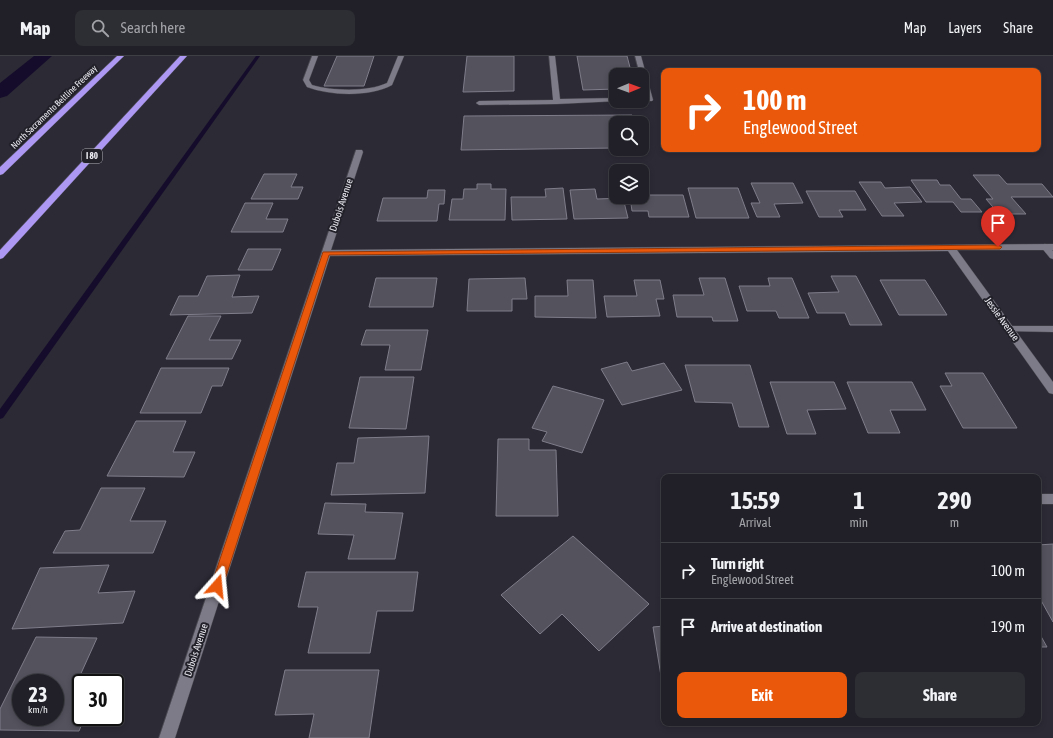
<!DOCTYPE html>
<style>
:root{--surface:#212028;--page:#2d2d34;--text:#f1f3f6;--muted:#a2a3a8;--line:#3e3e45;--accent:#ea580c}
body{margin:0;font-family:"Asap Condensed",sans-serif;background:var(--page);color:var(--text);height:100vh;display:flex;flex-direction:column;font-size:15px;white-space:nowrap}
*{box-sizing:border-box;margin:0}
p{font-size:13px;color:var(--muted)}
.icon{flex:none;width:22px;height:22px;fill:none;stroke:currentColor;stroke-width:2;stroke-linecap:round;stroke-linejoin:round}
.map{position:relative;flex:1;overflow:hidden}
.sheet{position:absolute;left:661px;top:418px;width:380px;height:252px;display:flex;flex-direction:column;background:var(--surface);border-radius:8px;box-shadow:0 2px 6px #0003,0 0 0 1px var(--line)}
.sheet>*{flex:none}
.top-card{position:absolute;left:661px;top:12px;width:380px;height:84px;border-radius:8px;box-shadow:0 2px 6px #0003,0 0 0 1px var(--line);background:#ea580c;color:#fff;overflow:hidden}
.needle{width:26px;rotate:89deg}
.fabs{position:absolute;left:609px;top:12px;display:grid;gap:8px}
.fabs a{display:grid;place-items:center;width:40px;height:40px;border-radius:8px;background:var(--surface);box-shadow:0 2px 6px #0003,0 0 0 1px var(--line);font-size:20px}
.speed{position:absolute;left:12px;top:618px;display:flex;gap:8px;font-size:20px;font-weight:700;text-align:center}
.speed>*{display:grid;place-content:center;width:52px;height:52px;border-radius:50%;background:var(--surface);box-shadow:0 2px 6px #0003,0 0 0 1px var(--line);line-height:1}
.speed small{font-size:10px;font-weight:400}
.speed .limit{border:2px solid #111;border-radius:6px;background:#fff;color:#111}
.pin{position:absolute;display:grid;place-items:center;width:34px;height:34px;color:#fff;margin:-41px -17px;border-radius:50% 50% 50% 0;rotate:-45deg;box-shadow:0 0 4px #0007}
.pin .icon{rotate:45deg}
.me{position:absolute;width:44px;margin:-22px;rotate:18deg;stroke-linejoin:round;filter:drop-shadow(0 0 3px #0008)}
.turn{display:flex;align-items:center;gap:14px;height:84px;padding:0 16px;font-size:18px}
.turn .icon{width:52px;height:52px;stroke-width:2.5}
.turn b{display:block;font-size:28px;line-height:34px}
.eta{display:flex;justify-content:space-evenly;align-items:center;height:68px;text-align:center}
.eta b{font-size:24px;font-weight:700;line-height:28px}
.cta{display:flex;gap:8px;margin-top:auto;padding:8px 16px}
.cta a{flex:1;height:46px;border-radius:8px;background:var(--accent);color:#fff;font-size:16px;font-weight:700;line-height:46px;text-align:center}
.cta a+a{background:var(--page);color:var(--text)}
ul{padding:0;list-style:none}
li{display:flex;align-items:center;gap:12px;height:56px;padding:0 16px;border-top:1px solid var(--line)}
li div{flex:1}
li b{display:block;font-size:15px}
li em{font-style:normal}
header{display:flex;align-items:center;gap:24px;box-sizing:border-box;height:56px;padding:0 20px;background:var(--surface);border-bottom:1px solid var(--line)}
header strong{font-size:19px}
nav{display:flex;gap:22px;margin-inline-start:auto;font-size:14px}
.search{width:280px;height:36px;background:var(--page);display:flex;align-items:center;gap:10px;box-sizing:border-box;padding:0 14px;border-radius:8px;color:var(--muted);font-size:15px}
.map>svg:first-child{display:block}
</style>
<header>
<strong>Map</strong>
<div class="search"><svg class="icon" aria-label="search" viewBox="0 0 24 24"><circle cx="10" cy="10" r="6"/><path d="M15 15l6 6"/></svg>Search here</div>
<nav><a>Map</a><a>Layers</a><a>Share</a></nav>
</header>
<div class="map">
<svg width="1053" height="682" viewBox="0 0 1053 682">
<rect width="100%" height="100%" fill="#2c2a35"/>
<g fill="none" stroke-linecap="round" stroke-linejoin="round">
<!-- stream -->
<path fill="#150c2b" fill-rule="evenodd" d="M256,0h4l-257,362 -3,1v-10z"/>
<!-- canal -->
<path fill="#150c2b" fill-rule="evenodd" d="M34,0h18l-45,40 -7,2v-15z"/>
</g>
<!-- building -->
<g fill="#53525d" stroke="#7f7d89" fill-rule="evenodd">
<path d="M337,0h37l-10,30h-40z"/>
<path d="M467,0h47v35l-51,1z"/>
<path d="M577,0h50l5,19h-16v14l-33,1z"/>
<path d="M632,59l2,8h-18v25l-155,2 3,-34z"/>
<path d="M264,118h33l-6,13h12l-5,12h-47z"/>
<path d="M973,119h26l8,9h35l11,13h-42l15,17h-27l-13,-15h7z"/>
<path d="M911,124h26l3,5h10l11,14h10l11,13h-21l-8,-10h-27z"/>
<path d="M859,126h22l4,6 25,-1 12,15 -28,1 10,13h-22z"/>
<path d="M751,127h42l10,20 -29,1 6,13h-23l-6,-14h9z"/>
<path d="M477,128h14v5h15l-1,31h-56l3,-21h11l1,-10h13z"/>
<path d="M563,132l4,31 -55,1 -1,-23h35l-1,-8z"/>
<path d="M688,132h50l11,30h-53z"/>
<path d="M595,133l2,10 26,-1 5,20 -54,1 -4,-29z"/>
<path d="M428,134h17l-1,14h-5l-2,17h-60l6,-23h44z"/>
<path d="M642,135h4l1,4h36l6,22h-40l-1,-6h-16l-2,-14h12z"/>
<path d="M806,135h49l11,19h-27l4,7h-24z"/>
<path d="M245,147h28l-7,16h22l-5,13h-52z"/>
<path d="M248,193h33l-9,21h-34z"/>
<path d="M240,219l-8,22 27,-1 -7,17 -82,2 9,-19h19l9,-20z"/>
<path d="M831,220h25l26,49h-32l-5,-12h-28l-9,-20 31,-1z"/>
<path d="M376,222h61l-4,29h-64z"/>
<path d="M525,222l2,21h-15v12h-45l2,-32z"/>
<path d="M699,222h26l13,43h-25l-1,-4h-35l-4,-22h31z"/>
<path d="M768,222h24l17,40h-30l-3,-7h-29l-8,-25h31z"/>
<path d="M567,224h26l3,38 -61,-1v-21h33z"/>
<path d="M634,224h26l4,19h-8l4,17 -53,1 -3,-21h33z"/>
<path d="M880,224h45l22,35h-48z"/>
<path d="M188,260h33l-12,24h32l-9,19h-66z"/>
<path d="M366,274h62l-7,40h-36l5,-25h-29z"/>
<path d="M627,306l5,9 32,-8 18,27 -60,15 -21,-36z"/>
<path d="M685,309h65l19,62h-30l-7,-24 -37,-1z"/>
<path d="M161,312h68l-7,18h-10l-11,27h-61z"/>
<path d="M945,317h38l34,55h-54l-23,-42h12z"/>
<path d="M360,321h54l-8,52 -57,-1z"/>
<path d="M770,326h64l12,27 -39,1 9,24h-29z"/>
<path d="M847,326h65l14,28h-36l10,23h-32z"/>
<path d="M553,330l51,14 -22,53 -40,-12 5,-9 -15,-4z"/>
<path d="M136,365h50l-13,31h22l-11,25 -77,-1z"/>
<path d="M429,380l-4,57 -94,2 6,-32h17l4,-25z"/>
<path d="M498,383h31v11h27l2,66h-62z"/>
<path d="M101,432h44l-15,33h36l-13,32h-100l12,-22 15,-1z"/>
<path d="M325,447l41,1 -1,8 38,1 -8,46h-47l6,-24 -36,-1z"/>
<path d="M573,480l76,68 -50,47 -37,-37 -22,20 -39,-39z"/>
<path d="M1053,488v78l-15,-27v-50z"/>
<path d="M109,509l-11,28 37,-2 -12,32 -111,6 28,-61z"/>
<path d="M306,516h112l-5,39h-36l-7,42h-62l10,-46h-20z"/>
<path d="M664,570v50h-3l-8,-49z"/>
<path d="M1038,575l9,16h-9z"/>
<path d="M36,581l61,1 -24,53h8v26h4l-6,14 -79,-1v-21zM21,627h34v34h-34z"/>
<path d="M285,614h94l-10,68h-60l5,-24 -39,1z"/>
</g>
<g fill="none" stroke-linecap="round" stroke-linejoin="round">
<!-- service casing -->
<g stroke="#48474f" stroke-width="1">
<g id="service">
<path d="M312,0h6l-9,24 3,5c20,6 56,7 75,-2l11,-27h6l-12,29c-22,12 -61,11 -85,2l-4,-7z"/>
<path d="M549,0h6l5,43 56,-1v3h3l-62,3 -78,1 -3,-2 3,-2 74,-1z"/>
<path d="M635,0h6l12,44 -1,1h-13h3v-3h4l-4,-16v-7h-2z"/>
<path d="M1045,188l3,1 5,6v8l-3,-1 -9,-11z"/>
<path d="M1010,270h43v6l-47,-1 -1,-2z"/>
</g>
</g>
<!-- minor casing -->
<g stroke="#48474f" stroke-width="1">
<g id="minor">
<path d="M356,94h6l1,2 -32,98 722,-6v6h-96l96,132v12l-4,-1 -101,-142 -618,5 -155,482h-16z"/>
<rect x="1038" y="438" width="15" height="10"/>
</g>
</g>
<!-- motorway casing -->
<g stroke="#48474f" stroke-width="1">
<g id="motorway">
<path d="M117,0h7l-121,118 -3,1v-8z"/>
<path d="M180,0h7l-184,202 -3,1v-9z"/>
</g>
</g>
<!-- service -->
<use href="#service" fill="#7d7b87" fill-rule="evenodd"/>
<!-- minor -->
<use href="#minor" fill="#7d7b87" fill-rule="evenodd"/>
<!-- motorway -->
<use href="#motorway" fill="#ad98f4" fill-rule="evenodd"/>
</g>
<!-- route -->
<path fill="#ea580c" stroke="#983908" d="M998,189l4,2 -2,2 -671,6 -106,331 -2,4 -4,2 -4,-2 -2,-4 112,-334z"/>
<g text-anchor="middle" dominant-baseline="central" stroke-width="4" stroke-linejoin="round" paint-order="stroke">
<!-- far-street labels -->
<g font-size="9" fill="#ecebf2" stroke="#22212a">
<text transform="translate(54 51) rotate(-44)">North Sacramento Beltline Freeway</text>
</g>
<!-- shield labels -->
<rect fill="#22212a" stroke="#afaeb6" stroke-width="1" x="82" y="93" width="20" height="14" rx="3"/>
<g font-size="9" font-weight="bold" fill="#ecebf2">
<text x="92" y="100">I 80</text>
</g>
<!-- street labels -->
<g font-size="10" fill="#ecebf2" stroke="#22212a">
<text transform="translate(341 149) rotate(-72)">Dubois Avenue</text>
<text transform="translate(1002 263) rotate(54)">Jessie Avenue</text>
<text transform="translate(196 594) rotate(-72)">Dubois Avenue</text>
</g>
</g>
</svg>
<div class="fabs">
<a><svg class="needle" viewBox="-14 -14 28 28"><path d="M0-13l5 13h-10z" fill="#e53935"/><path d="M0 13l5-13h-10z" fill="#a2a3a8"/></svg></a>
<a><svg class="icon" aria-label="search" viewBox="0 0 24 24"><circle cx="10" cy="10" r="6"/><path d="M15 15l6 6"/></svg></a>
<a><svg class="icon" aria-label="layers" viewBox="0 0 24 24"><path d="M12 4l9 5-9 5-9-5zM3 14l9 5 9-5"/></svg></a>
</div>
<div class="speed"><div>23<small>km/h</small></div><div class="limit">30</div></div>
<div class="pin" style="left:998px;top:191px;background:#d93025"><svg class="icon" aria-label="arrive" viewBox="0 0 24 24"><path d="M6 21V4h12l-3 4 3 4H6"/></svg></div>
<svg class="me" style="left:217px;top:530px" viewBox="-20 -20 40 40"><path d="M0-17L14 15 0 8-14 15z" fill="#ea580c" stroke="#fff" stroke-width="4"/></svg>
<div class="top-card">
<div class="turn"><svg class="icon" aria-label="right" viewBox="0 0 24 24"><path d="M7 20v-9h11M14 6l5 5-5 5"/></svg><div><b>100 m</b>Englewood Street</div></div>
</div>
<section class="sheet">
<div class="eta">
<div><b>15:59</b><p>Arrival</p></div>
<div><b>1</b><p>min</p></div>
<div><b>290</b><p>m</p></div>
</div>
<ul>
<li><svg class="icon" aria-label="right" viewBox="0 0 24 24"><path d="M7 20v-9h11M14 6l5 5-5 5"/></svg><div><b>Turn right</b><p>Englewood Street</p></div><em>100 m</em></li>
<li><svg class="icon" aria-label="arrive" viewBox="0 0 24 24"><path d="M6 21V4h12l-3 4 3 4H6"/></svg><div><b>Arrive at destination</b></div><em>190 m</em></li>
</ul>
<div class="cta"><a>Exit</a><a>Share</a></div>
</section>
</div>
